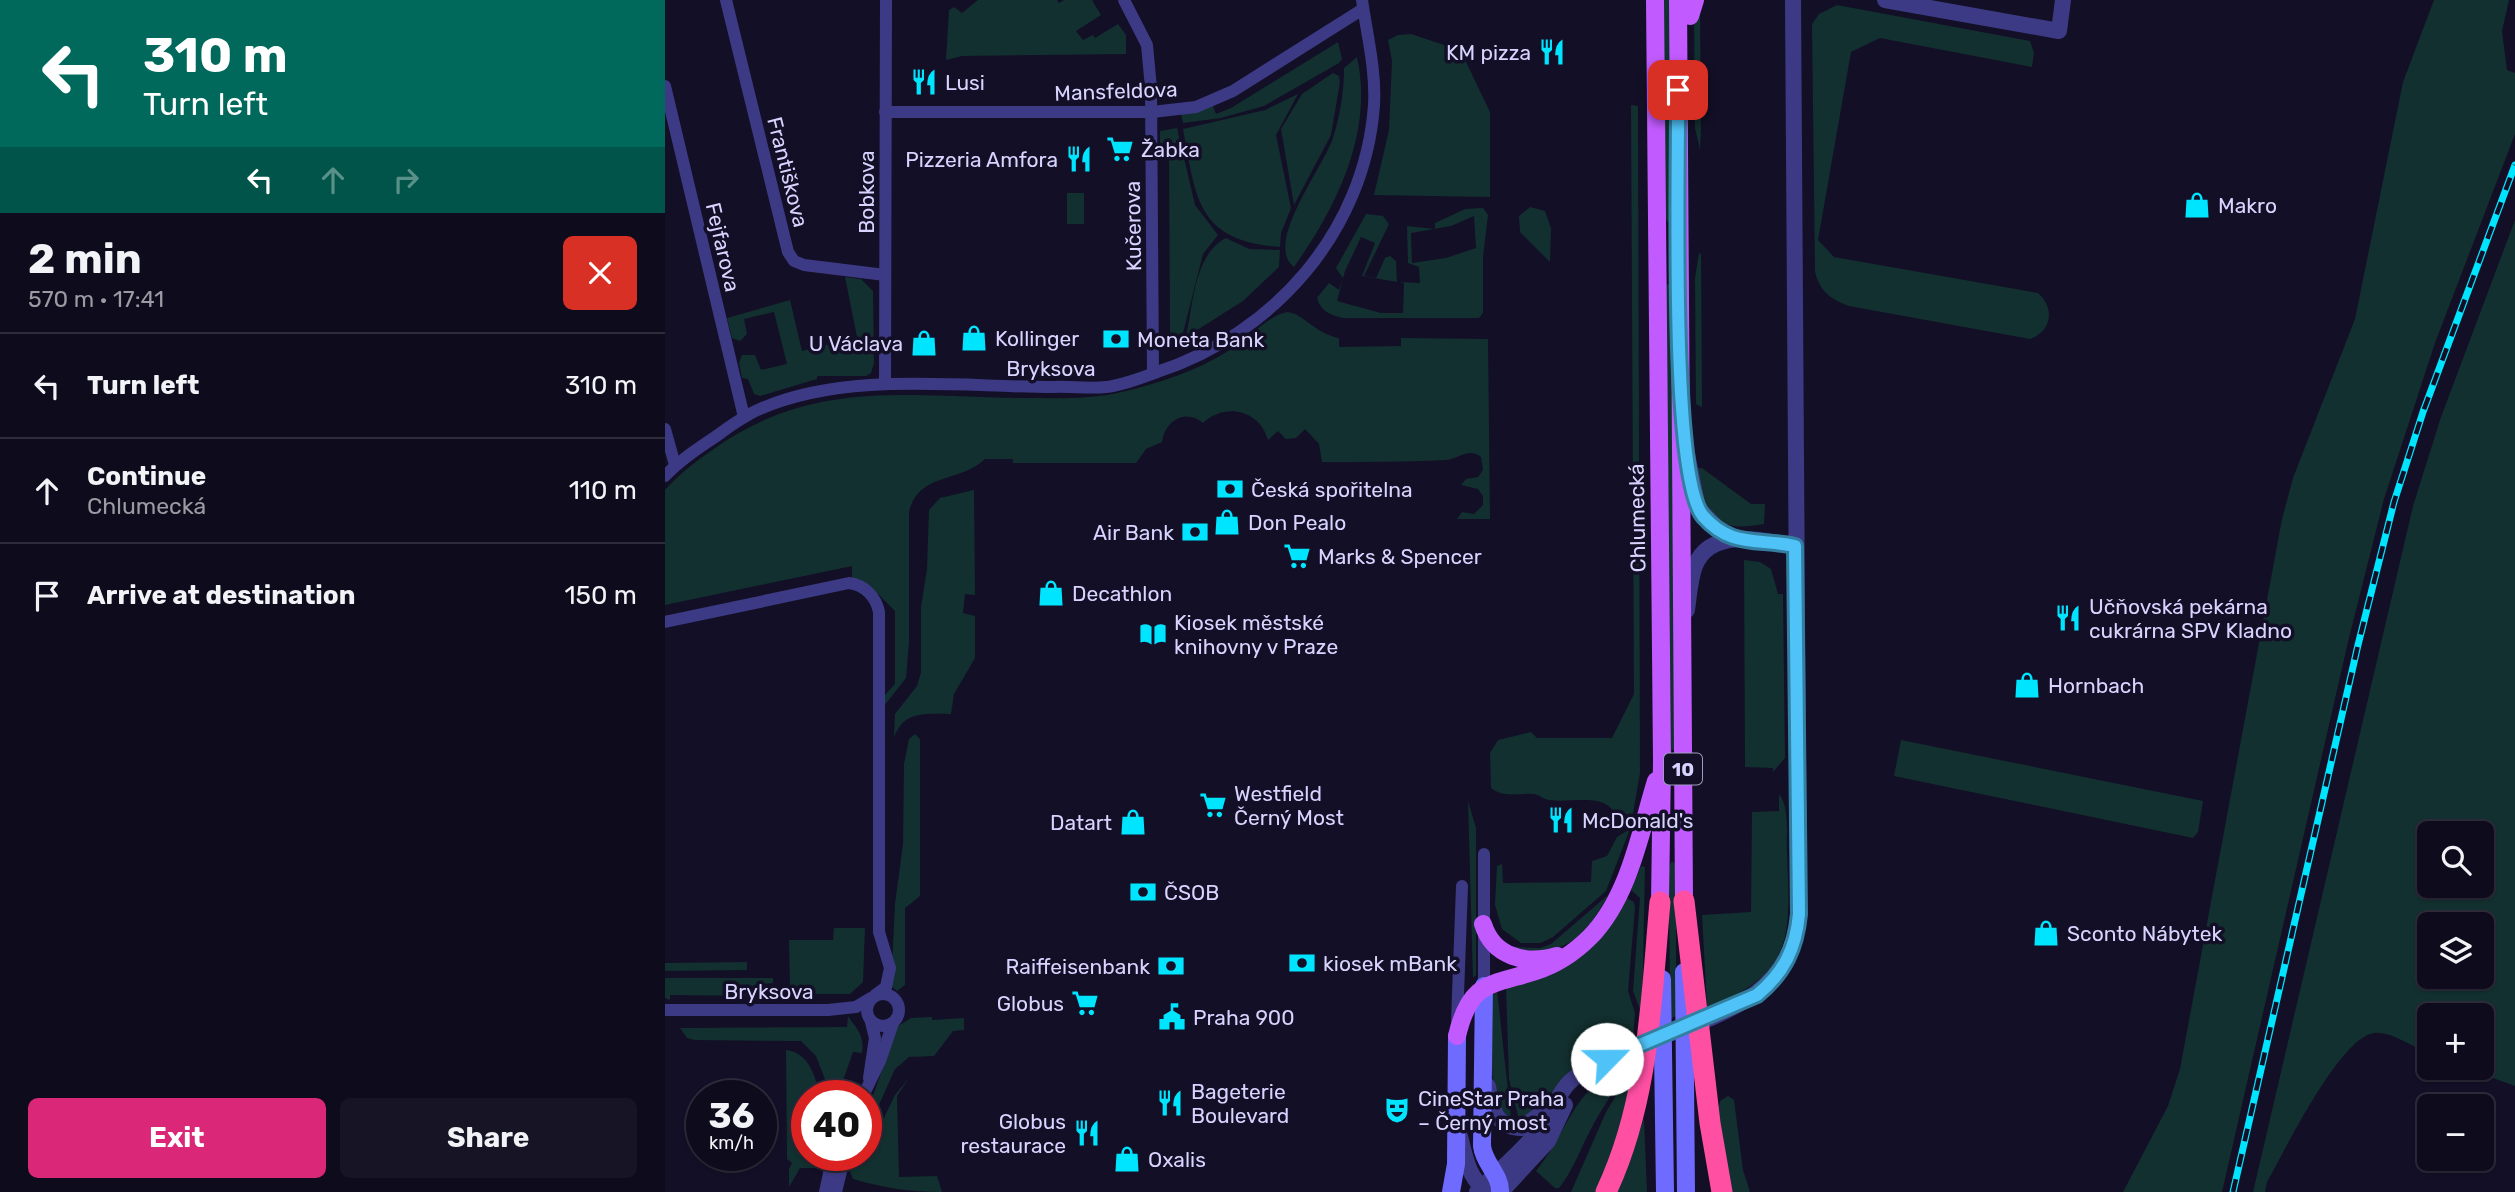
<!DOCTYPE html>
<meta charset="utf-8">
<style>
:root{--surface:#0e0b1c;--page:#171425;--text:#f1f3f6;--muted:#9b9ba3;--line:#2e2b3b;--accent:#db2777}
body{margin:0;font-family:Rubik,sans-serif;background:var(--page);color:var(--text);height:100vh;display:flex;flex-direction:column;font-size:26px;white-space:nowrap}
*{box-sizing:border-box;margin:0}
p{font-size:23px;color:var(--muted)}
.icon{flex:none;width:38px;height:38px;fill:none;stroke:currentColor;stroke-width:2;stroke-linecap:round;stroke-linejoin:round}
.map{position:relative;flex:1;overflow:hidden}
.side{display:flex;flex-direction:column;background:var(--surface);width:665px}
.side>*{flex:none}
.banner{background:#00695c;color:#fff;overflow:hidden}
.tools{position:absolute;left:1752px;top:821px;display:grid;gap:14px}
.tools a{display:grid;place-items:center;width:77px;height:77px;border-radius:10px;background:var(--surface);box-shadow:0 2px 5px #0004,0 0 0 2px var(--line);font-size:35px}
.speed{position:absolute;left:21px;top:1080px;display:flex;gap:14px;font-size:35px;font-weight:700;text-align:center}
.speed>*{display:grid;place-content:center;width:91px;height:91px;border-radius:50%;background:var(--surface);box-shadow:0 2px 5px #0004,0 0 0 2px var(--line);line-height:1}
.speed small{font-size:18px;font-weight:400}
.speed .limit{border:10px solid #d22;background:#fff;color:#111}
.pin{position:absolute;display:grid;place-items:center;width:60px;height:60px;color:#fff;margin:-30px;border-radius:14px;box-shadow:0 4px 10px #0006}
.me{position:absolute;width:77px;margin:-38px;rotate:67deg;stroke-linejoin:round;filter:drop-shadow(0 0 5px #0008)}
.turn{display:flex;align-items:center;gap:24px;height:147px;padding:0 28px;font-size:32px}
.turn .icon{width:91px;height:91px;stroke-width:2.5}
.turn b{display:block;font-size:49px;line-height:60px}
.lanes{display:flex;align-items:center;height:66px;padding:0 28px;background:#0003;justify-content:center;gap:35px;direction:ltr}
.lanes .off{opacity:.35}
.round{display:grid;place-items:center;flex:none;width:74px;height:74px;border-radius:10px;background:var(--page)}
.overview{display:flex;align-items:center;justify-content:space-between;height:119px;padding:0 28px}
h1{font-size:42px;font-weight:700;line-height:52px}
.cta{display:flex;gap:14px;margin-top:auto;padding:14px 28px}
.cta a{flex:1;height:80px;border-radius:10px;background:var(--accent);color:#fff;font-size:28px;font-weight:700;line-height:80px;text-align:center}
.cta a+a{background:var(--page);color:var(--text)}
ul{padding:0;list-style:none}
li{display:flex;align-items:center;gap:21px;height:105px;padding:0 28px;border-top:2px solid var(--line)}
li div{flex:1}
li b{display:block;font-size:26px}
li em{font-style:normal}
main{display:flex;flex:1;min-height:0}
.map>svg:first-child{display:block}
</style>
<main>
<section class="side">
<div class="banner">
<div class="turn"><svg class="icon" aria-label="left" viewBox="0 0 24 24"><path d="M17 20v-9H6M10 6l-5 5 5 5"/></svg><div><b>310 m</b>Turn left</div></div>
<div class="lanes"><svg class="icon" aria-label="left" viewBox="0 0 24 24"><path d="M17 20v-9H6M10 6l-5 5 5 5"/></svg><svg class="icon off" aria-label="ahead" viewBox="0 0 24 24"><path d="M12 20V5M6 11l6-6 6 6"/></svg><svg class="icon off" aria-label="right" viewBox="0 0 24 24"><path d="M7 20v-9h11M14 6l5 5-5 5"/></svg></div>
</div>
<div class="overview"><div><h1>2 min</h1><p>570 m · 17:41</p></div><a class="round" style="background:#d93025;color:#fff"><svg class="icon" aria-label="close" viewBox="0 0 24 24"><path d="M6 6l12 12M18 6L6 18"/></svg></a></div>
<ul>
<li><svg class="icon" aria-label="left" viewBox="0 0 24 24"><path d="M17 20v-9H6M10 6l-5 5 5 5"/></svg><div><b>Turn left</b></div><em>310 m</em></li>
<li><svg class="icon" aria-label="ahead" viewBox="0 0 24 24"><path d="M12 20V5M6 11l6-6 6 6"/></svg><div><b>Continue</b><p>Chlumecká</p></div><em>110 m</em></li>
<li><svg class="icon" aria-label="arrive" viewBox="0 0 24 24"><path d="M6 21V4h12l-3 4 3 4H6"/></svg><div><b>Arrive at destination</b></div><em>150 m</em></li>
</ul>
<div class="cta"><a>Exit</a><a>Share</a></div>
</section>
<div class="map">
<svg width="1850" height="1192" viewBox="0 0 1850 1192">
<rect width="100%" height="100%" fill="#130f26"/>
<!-- green -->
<g fill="#12302f" fill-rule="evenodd">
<path d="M313,0h79l2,3 5,-3h28l9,15 -25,16 7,9 10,-5 2,3 23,-14 8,11v19l-164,2 -16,4 3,-50 5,-3 8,6z"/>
<path d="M998,0h7l2,218 -4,4 -3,-3z"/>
<path d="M1769,0h75l-7,31 5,39 8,3v61l-80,209 -51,156 -36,143 -126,550h-99l45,-86 12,-37 102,-550 11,-41 62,-159 48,-237z"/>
<path d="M1172,5l193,36 4,12 -2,14 -152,-29 -29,14 -33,188 16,17 204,36c17,15 14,38 -8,46l-181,-33c-19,-7 -29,-15 -34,-34l-3,-248 7,-10z"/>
<path d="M1035,8l1,122 -1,20 -5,-22 -1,-112z"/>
<path d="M746,34l42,14 13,14 24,50v85l-116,-2 15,-65 3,-69 -4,-21 10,-5z"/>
<path d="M673,42l4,17 -3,4 -75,43 -43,12 -38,5 -2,-10 32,-7 3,8 15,-6z"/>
<path d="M692,57c17,75 -21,151 -63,210 -31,-23 30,-101 39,-129 7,-22 11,-47 11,-70z"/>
<path d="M668,73l6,3 1,6 -9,53 -37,70 -13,-76 21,-35z"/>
<path d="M633,94l-22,41 15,73 -10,25 -1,14c-83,-6 -84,-48 -97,-118l82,-19z"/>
<path d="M966,105l7,1 2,667 -9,52 -13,7c0,-45 -41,-28 -69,-32 -6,-1 -9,-5 -15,-6 -16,-1 -31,4 -43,-6l-1,-35 8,-13 33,-8 6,6h75l22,-44z"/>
<path d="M512,128l18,77 23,30 -15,19 -21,83 -20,9 -1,-10h9l-1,-188 -9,-1v-16z"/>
<rect x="402" y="193" width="17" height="31"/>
<path d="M865,207l15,4 6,17 -1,34 -30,-30 -1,-16z"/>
<path d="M818,208l5,7 -5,42v56l-4,5h-136c-11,-2 -23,-7 -26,-20l12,-15 10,7 4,-12 -7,-10 30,-54 17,2 6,8 -25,52 12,2 9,-20 5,-2 6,5 1,21 23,1 -1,-16 -11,-4 -1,-37 28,3v-6l30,-14zM809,216l2,32 -30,10 -34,5 -1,-30 40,-7zM696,237l14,6 -13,33 42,7 -1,30h-22l-44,-12 8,-30z"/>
<path d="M1850,220v866l-50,-18h16v-53h-52v38c-17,-6 -38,-22 -55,-20 -34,4 -90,119 -107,149l-2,10h-12l160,-686 28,-89zM1816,833v53h-52v-53zM1816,924v52h-52v-52z"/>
<path d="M561,238l23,11 31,1 -1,17 -36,34 -57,36c7,-31 8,-83 40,-99z"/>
<path d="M1034,253l2,1 1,153 -6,-3 -1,-126z"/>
<path d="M180,277l16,2 12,12 1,72 -3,10 -5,3h-49v3l-57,17 -6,-2 -6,-15 -6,-1 -3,-15 3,-8h13l6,15 26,-6 -13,-52 -30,7 3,15 -7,7 -8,-3 -5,-20 63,-18 12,51 55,-14z"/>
<path d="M1003,284l3,2 4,462 -4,4 -5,-466z"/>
<path d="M622,312c16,1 27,21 52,26v9l62,-1v-8l87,1 2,180h-33l5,-7 12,2 9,-9v-9l-5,-7 -17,-4 5,-6 12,-2 5,-7 -2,-13c-13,-10 -22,2 -35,3 -41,2 -83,2 -124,2l-3,-18 -14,-15 -9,9 -10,1 -8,-8 -10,9c-8,-30 -43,-38 -65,-17 -18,-15 -38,-2 -41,19l-16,7 -10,14h-123v-4h-28c-25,24 -66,13 -76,53v130l-3,36 -22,28 1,-11 10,-11v-73l-18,-18 -25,-14v-13l-187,39v-115c16,-18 33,-30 53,-44 97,-67 191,-49 303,-48 33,0 68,2 101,-6 38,-9 74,-21 108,-42 18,-11 37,-34 57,-38z"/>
<path d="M1032,468h5l49,36h14l-1,20c-52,10 -59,-11 -67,-56z"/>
<path d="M309,490l1,105 -10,-1 -2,19 12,3v42l-21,36 -3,20c-24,0 -48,-4 -57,24l1,-24 22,-28 4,-13v-66l6,-38 2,-59 11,-12z"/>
<path d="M1079,560l16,2 11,7 7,25h5l2,164 -12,14v-4l-28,-1z"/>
<path d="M250,734l5,5v157l-15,12v77l-8,6 -6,-5 4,-82 8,-60 1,-80 5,-25z"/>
<path d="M1236,740l302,61 -5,31 -5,6 -299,-62z"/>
<path d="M1114,794c11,13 7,41 8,58 3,83 9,122 -80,155l-5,-92 49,-3 1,-100 27,-1z"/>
<path d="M803,801l8,27v147l-3,3z"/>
<path d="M965,829l-24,62 -53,46 -12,6h-20l-19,-14 -7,-24 2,-39 5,-2 1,19 88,-1 1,-21 15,-5 10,-19z"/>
<path d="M1007,861l4,4v151l-6,3 -1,-153z"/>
<path d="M976,866l4,1 -3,148 -9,-24 7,-93 -9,-8z"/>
<path d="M943,895c-22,42 -47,66 -96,52l28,1 11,-4z"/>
<path d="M962,898l7,4 1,6 -7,83 7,22 -2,25 -54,26 -40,44 -20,12 -10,-41 -3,-92c55,-11 95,-38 121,-89z"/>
<path d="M169,928h31l-2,54 -13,12h-46l-1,6h-5l-8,-10 -1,-50h44z"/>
<path d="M82,962v8l-82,1v-8z"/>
<path d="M0,978h108v5l-11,1 1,12 -93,-1v5l-5,-2z"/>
<path d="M832,990l14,128c-27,-14 -19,-93 -19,-121z"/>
<path d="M183,1016c7,12 17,17 14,37l-9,-1 -15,43h-7l-15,-39 -15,-15 -106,-1 -8,-2 -7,-10 167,-1z"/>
<path d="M267,1017v3l32,-2v12l-11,1 -19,25 -25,1 -14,12 -29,65v-19l32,-89 13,-8z"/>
<path d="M121,1050c24,3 28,26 35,45l-14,1v59h17l-5,13h-19l-11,19v-18l3,-6 -5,-4z"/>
<path d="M959,1066c-7,24 -22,41 -33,63 -11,21 -18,41 -32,59h-4l-19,-17c35,-43 34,-79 88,-105z"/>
<path d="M971,1072l-27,90 -14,30h-24l35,-80 24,-39z"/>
<path d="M244,1078l-12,18 2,81 38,-1 5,16c-32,0 -58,-4 -89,-13l-4,-10 17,-14 29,-60z"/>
<path d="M1063,1096l6,4 9,70 7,22h-18l-14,-82 2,-9z"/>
<path d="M979,1119l3,73h-31z"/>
</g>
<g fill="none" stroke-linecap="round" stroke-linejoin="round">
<!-- minor -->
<g stroke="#3d3a85" stroke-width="12">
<path d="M61,0l62,252 6,9 10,4 81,10"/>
<path d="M459,0l23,45 4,43 2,285"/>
<path d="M0,86l79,331"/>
<path d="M220,112h267l44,-5 37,-16 130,-82"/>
<path d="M220,384l1,-384"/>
<path d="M0,429l10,36"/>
<path d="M0,476c14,-15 32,-27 50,-39 14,-10 28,-21 45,-28 87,-38 199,-22 293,-22 17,-1 36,2 53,0 18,-2 34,-9 51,-15 117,-38 208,-141 217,-267 2,-35 -7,-70 -12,-105"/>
<path d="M0,622l184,-39c16,2 27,14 30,29v320l11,36 -4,19 -11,8"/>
<path d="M819,854v132"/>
<circle cx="218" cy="1010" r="16"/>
<path d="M0,1010h163l28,-3 15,-9"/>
<path d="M792,1022l5,-136"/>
<path d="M204,1078l6,-40 -4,-16"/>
<path d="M198,1096l17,-35 13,-38"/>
<path d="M160,1192l8,-37"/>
<path d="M171,1192l9,-37"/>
</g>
<!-- tertiary -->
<g stroke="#3d3a85" stroke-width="16">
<path d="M1220,0l174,31 4,-31"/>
<path d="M1022,454l11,54 30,31"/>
<path d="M1022,610c2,-14 3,-31 8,-44 15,-39 69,-26 100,-20"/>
<path d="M823,1086c3,22 8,42 34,42l22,-17"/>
<path d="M795,1136c5,21 9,44 28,56"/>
<path d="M812,1192c22,-22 48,-43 67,-68 10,-14 15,-34 29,-45 74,-58 216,-49 226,-165l-6,-914"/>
<path d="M836,1192l47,-51 17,-36"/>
</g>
<!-- secondary -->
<g stroke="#6f6bff" stroke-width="18">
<path d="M1019,972l2,220"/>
<path d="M997,979l3,213"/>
<path d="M819,986l-2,160c2,18 19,29 18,46"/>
<path d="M786,1192l5,-28 1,-128"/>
</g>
<!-- primary -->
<g stroke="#c25bff" stroke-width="18">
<path d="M990,0l7,761 -2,141"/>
<path d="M1013,0l6,901"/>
<path d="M1025,16l5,-16"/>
<path d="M818,924c10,33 43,41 74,32"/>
<path d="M792,1036c13,-55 32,-50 79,-65 19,-6 39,-19 54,-34 39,-40 50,-104 66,-156"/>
</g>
<!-- motorway -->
<g stroke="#ff4fa3" stroke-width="21">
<path d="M1019,901l26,222 12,69"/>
<path d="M941,1192c43,-91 45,-191 54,-290"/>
</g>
<!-- rail casing -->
<g stroke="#00e5ff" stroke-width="7">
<path id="rail" d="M1568,1192l125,-547 36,-143 29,-90 92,-247"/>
</g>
<!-- rail -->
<use href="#rail" stroke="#130f26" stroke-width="4.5" stroke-dasharray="13" stroke-linecap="butt"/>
</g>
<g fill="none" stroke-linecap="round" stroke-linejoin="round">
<!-- route casing -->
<g stroke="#337fa1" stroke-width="18">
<path id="route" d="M942,1059l150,-64c27,-22 39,-47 42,-81l-4,-368c-38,-8 -64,2 -92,-30 -34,-41 -24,-356 -25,-426"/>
</g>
<!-- route -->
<use href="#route" stroke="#4fc3f7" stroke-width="12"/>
</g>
<!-- icons -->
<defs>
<g id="restaurant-bare" transform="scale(2.1)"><path d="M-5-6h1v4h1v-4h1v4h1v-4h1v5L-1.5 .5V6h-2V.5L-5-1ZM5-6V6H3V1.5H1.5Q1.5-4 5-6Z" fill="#00e5ff" stroke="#130f26" stroke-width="2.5" paint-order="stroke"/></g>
<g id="supermarket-bare" transform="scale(2.1)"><path d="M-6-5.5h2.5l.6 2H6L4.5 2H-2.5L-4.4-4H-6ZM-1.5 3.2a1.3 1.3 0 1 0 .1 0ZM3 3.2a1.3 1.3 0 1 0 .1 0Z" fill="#00e5ff" stroke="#130f26" stroke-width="2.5" paint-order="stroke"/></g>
<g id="shop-bare" transform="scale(2.1)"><path d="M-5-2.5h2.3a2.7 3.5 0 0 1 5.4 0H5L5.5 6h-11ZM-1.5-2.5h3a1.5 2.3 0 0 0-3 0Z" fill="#00e5ff" stroke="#130f26" stroke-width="2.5" paint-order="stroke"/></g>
<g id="bank-bare" transform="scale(2.1)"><path d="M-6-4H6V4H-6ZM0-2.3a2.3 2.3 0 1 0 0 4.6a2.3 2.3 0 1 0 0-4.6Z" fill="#00e5ff" stroke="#130f26" stroke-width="2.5" paint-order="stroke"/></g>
<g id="library-bare" transform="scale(2.1)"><path d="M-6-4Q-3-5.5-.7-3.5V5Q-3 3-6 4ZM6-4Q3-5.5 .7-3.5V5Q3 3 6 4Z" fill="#00e5ff" stroke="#130f26" stroke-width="2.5" paint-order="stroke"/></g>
<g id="civic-bare" transform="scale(2.1)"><path d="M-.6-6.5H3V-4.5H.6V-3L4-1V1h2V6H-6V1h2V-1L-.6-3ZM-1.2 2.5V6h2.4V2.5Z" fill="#00e5ff" stroke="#130f26" stroke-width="2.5" paint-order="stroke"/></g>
<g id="theatre-bare" transform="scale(2.1)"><path d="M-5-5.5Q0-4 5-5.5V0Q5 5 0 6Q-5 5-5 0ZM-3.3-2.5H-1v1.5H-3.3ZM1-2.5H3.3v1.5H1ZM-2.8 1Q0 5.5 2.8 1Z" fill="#00e5ff" stroke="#130f26" stroke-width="2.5" paint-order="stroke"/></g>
</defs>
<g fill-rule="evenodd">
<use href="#restaurant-bare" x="887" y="52"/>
<use href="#restaurant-bare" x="259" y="82"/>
<use href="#supermarket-bare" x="455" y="149"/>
<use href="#restaurant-bare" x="414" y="159"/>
<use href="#shop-bare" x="1532" y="205"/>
<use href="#shop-bare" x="309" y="338"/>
<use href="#bank-bare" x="451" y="339"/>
<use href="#shop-bare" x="259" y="343"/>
<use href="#bank-bare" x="565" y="489"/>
<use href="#shop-bare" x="562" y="522"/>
<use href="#bank-bare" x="530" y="532"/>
<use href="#supermarket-bare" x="632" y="556"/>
<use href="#shop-bare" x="386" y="593"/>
<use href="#restaurant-bare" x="1403" y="618"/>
<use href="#library-bare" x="488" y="634"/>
<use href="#shop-bare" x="1362" y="685"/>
<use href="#supermarket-bare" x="548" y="805"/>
<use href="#restaurant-bare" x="896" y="820"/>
<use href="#shop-bare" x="468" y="822"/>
<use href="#bank-bare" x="478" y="892"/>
<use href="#shop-bare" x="1381" y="933"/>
<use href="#bank-bare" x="637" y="963"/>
<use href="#bank-bare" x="506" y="966"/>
<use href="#supermarket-bare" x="420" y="1003"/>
<use href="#civic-bare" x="507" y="1017"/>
<use href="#restaurant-bare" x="505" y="1103"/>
<use href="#theatre-bare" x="732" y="1110"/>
<use href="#restaurant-bare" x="422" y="1133"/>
<use href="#shop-bare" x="462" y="1159"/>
</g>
<g text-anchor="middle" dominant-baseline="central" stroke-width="7" stroke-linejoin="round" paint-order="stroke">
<!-- shield labels -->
<rect fill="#130f26" stroke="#9e99be" stroke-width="2" x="999" y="753.5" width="38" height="31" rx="5"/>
<g font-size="19" font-weight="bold" fill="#d9d4ff">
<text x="1018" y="769">10</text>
</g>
<!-- poi labels -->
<g font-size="21" fill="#d9d4ff" stroke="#130f26" text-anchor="start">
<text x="866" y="52" text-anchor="end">KM pizza</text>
<text x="280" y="82">Lusi</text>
<text x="476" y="149">Žabka</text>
<text x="393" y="159" text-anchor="end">Pizzeria Amfora</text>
<text x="1553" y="205">Makro</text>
<text x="330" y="338">Kollinger</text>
<text x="472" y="339">Moneta Bank</text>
<text x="238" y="343" text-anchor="end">U Václava</text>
<text x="586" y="489">Česká spořitelna</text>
<text x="583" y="522">Don Pealo</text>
<text x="509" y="532" text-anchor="end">Air Bank</text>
<text x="653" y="556">Marks &amp; Spencer</text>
<text x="407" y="593">Decathlon</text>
<text x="1424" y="606">Učňovská pekárna<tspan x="1424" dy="24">cukrárna SPV Kladno</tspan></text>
<text x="509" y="622">Kiosek městské<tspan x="509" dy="24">knihovny v Praze</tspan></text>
<text x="1383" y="685">Hornbach</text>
<text x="569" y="793">Westfield<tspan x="569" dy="24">Černý Most</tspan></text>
<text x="917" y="820">McDonald's</text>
<text x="447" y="822" text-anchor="end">Datart</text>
<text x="499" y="892">ČSOB</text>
<text x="1402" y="933">Sconto Nábytek</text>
<text x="658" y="963">kiosek mBank</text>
<text x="485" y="966" text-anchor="end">Raiffeisenbank</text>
<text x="399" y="1003" text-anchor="end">Globus</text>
<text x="528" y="1017">Praha 900</text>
<text x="526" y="1091">Bageterie<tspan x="526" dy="24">Boulevard</tspan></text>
<text x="753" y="1098">CineStar Praha<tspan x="753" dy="24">– Černý most</tspan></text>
<text x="401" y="1121" text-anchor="end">Globus<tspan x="401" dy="24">restaurace</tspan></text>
<text x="483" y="1159">Oxalis</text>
</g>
<!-- street labels -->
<g font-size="21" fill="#d9d4ff" stroke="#130f26">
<text transform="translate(451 91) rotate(-2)">Mansfeldova</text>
<text transform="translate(123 172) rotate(76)">Františkova</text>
<text transform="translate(201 192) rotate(-90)">Bobkova</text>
<text transform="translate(468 226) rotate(-91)">Kučerova</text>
<text transform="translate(58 247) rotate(77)">Fejfarova</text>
<text x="386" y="368">Bryksova</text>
<text transform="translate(972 518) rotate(-91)">Chlumecká</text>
<text x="104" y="991">Bryksova</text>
</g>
</g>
</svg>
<div class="tools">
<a><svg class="icon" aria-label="search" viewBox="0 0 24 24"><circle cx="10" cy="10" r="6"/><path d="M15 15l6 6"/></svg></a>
<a><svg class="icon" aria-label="layers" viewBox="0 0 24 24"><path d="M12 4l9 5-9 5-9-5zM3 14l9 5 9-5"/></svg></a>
<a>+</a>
<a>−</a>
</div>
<div class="speed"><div>36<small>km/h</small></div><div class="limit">40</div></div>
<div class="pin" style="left:1013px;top:90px;background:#d93025"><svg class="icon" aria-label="arrive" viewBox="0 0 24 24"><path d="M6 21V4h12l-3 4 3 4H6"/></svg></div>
<svg class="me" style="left:942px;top:1059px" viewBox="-20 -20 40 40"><circle r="19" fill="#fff"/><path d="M0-13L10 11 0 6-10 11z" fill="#4fc3f7"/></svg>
</div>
</main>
